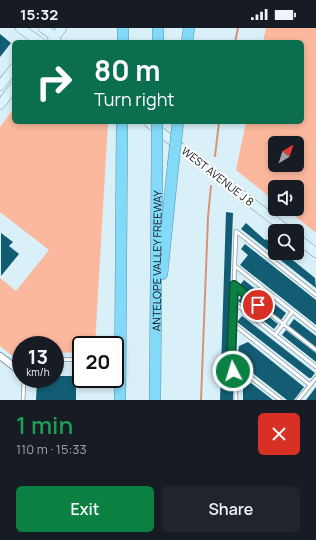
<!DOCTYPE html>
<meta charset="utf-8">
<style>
:root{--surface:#171b24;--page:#20242c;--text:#f1f3f6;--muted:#9ea1a6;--accent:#0b8043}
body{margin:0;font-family:Manrope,sans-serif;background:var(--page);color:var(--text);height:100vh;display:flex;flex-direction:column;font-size:15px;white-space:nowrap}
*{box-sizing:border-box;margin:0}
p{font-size:13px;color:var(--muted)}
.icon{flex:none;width:22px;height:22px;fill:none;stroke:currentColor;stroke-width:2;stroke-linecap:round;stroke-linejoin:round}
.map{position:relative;height:372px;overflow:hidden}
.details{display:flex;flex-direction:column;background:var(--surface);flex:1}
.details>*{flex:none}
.hud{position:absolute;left:12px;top:12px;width:292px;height:84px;border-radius:6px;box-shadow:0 2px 6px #0003;background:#0b6e4f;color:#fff;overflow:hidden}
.needle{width:26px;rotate:38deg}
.tools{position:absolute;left:268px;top:108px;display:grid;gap:8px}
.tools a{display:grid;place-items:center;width:36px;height:36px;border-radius:6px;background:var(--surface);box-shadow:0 2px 6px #0003;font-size:20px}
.speed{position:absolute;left:12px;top:308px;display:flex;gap:8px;font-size:20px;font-weight:700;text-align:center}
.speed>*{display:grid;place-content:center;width:52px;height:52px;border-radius:50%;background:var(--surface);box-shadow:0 2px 6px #0003;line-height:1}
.speed small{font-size:10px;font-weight:400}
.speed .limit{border:2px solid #111;border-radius:6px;background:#fff;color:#111}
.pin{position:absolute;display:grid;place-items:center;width:34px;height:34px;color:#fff;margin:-17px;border:2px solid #fff;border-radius:50%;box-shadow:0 1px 4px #0007}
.me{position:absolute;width:44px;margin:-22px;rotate:355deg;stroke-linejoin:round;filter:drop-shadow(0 0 3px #0008)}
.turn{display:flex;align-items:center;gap:14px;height:84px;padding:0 16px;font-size:18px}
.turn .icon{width:52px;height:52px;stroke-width:2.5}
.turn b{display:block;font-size:28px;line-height:34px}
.round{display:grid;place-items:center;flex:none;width:42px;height:42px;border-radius:6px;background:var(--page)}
.summary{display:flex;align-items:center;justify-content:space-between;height:68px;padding:0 16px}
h1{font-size:24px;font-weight:600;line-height:30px;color:#1e9e55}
.cta{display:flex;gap:8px;margin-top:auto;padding:8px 16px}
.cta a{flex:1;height:46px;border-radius:6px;background:var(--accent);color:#fff;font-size:16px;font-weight:600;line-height:46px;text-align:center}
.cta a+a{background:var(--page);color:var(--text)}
.status{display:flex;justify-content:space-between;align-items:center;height:28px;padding:0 20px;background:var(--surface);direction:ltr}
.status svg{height:11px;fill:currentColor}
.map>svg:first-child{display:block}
</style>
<div class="status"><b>15:32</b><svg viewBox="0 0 49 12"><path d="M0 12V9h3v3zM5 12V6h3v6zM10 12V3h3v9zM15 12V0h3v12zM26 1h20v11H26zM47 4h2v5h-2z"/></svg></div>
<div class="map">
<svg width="316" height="372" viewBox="0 0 316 372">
<rect width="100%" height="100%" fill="#d9f0f9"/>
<!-- green -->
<g fill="#fcb89d" fill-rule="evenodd">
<path d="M266,0h50v205l-30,-24h11v-22h-22v14l-39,-31 10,-48h56v-80h-39zM275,115h22v22h-22z"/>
<path d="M14,80v14h94l-13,223h-14v7l-26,1v-8h-34l-1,17 -20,-16v-68l16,13 33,-41 -49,-38v-85z"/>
</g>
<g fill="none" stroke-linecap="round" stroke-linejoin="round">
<!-- stream -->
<g stroke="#da9274" stroke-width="2">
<path d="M235,14l3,-14"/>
<path d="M215,128l4,-34"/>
<path d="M201,372l7,-183 3,-31"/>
</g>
</g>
<!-- building -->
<g fill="#125d74">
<path d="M0,6l11,9 -11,14z"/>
<path d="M226,184l7,1 -6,163 6,1v23h-13z"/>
<path d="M246,195l19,17 1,-1 9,7v7h9l31,25 1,10 -75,-59z"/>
<path d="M1,205l12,9 -4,4 10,8 -18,22z"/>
<path d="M245,216l71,56v25l-76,-60 8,-10 -7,-6z"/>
<path d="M244,252l42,33 -5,7 -42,-34z"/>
<path d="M242,268l36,28 -4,5 -36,-28z"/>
<path d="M242,288l73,57 -4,5h-2l-72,-56z"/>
<path d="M294,291l22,17v11l-27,-21z"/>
<path d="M286,302l30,23v9l-34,-27z"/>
<path d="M248,314l56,45 -10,13h-7l-50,-39 2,-15z"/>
<path d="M55,348h21v24h-40l1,-21h18z"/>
<path d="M251,355l22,17h-30v-12z"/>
<path d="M316,359v13h-10z"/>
</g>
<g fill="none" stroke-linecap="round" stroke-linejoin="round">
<!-- lane casing -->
<g stroke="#8499a1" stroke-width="4.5">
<g id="lane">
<path d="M235,238l81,64"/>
<path d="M234,257l82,65"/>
<path d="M233,274l83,65"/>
<path d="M232,295l78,62"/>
<path d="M275,307l17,-23"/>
<path d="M55,332l26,-1"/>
<path d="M231,334l49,38"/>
<path d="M23,372l1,-21"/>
<path d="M236,372l-1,-20 -4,-18 5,-131 80,64"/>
<path d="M298,372l18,-22"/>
</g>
</g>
<!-- street casing -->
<g stroke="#8499a1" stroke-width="8">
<path id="street" d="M0,328l21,16"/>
</g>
<!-- secondary casing -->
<g stroke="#8499a1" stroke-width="10">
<g id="secondary">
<path d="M20,0l20,14"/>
<path d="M43,0l12,9 1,5"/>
<path d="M52,13l10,-13"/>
<path d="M0,58l14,-18"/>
<path d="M0,77l14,-18"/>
<path d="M148,94l140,109"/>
<path d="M297,210l19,15"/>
</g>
</g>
<!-- highway casing -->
<g stroke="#5a95aa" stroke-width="12">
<g id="highway">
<path d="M123,14v-14"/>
<path d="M158,14v-14"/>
<path d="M187,14l2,-14"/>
<path d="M162,246l11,-108"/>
<path d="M120,372l2,-278"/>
<path id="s1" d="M155,372l2,-245"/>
</g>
</g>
<!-- lane -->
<use href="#lane" stroke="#fff" stroke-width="3"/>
<!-- street -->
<use href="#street" stroke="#fff" stroke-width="6"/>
<!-- secondary -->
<use href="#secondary" stroke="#daf4fd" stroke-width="9"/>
<!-- highway -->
<use href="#highway" stroke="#83d9f8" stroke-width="11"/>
<!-- highway-bridge casing -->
<g stroke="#5a95aa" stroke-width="12" stroke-linecap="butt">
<g id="highway-bridge">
<path d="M157,94v33"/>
<path d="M173,138l5,-44"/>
</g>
</g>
<!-- highway-bridge -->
<use href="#highway-bridge" stroke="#83d9f8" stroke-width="11"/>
</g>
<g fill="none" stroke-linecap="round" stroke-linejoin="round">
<!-- route casing -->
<g stroke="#07532c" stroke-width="10">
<path id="route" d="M233,343l-2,-9 3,-77 24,20"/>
</g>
<!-- route -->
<use href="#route" stroke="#0b8043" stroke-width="7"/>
</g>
<g text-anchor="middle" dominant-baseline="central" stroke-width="4" stroke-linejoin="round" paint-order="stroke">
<!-- street labels -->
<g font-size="11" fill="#0e1619" stroke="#fff">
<text transform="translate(218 148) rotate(38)">WEST AVENUE J 8</text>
<text stroke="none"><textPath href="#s1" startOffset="139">ANTELOPE VALLEY FREEWAY</textPath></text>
</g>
</g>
</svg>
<div class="tools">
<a><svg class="needle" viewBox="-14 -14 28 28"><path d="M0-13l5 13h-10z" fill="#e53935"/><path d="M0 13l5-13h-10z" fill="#9ea1a6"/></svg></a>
<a><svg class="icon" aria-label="sound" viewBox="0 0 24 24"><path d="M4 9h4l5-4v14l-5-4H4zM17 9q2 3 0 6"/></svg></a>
<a><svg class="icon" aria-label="search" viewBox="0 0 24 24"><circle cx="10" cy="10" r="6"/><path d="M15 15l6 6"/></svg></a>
</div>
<div class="speed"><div>13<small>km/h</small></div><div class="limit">20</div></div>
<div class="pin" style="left:258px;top:277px;background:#d93025"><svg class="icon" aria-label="arrive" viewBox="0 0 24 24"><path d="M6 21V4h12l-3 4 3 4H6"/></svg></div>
<svg class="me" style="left:233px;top:343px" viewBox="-20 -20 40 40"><circle r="17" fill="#0b8043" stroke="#fff" stroke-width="3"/><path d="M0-11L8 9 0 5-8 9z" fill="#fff"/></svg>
<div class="hud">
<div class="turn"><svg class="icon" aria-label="right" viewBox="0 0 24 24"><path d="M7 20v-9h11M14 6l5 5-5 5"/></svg><div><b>80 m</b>Turn right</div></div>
</div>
</div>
<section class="details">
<div class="summary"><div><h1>1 min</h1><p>110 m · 15:33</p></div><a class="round" style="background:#d93025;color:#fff"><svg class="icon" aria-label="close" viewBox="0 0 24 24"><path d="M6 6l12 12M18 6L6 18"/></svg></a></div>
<div class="cta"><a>Exit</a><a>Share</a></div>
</section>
